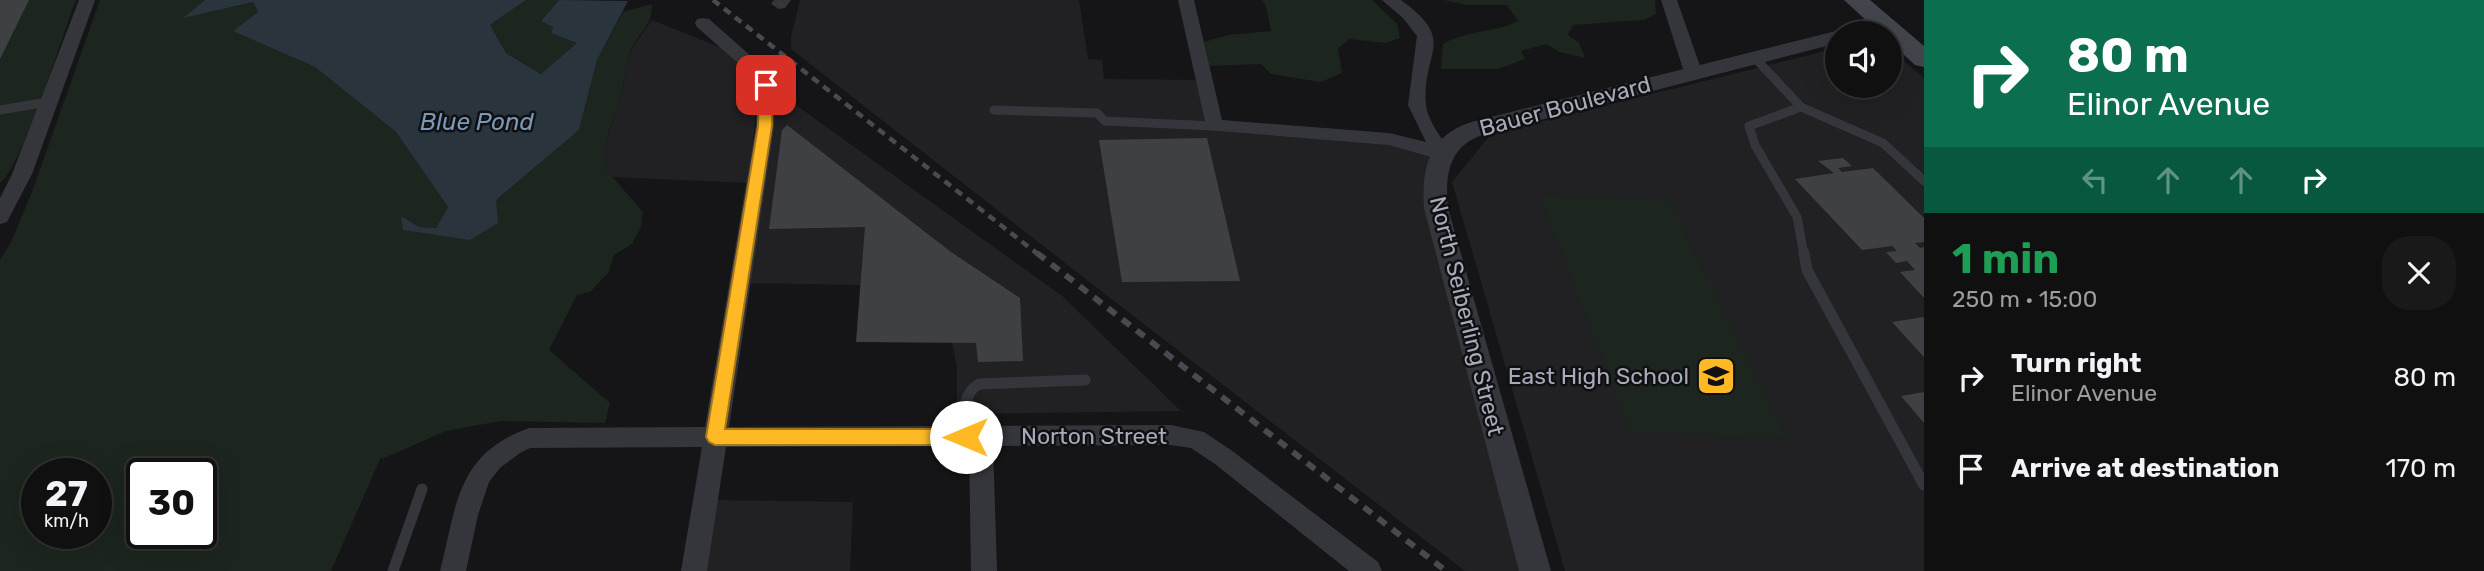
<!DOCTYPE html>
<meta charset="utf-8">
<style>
:root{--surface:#101011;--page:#19191a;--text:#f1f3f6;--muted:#9c9d9f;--line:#303031}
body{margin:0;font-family:Rubik,sans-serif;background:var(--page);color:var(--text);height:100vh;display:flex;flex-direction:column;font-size:26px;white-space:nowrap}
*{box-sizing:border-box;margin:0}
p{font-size:23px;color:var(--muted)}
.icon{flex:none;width:38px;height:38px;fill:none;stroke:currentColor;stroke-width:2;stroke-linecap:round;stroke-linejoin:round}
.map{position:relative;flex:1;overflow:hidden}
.sheet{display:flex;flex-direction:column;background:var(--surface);width:560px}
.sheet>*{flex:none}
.guide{background:#0b6e4f;color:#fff;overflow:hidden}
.tools{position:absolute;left:1825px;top:21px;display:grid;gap:14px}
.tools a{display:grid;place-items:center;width:77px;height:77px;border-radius:50%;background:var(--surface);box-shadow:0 7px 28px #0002,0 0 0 2px var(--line);font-size:35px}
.speed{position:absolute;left:21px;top:458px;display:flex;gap:14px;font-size:35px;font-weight:700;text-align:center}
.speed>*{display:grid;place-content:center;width:91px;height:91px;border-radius:50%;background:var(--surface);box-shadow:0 7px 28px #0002,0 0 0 2px var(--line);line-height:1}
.speed small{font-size:18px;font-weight:400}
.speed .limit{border:4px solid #111;border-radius:10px;background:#fff;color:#111}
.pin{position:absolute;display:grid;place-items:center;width:60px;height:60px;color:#fff;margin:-30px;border-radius:14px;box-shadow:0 4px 10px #0006}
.me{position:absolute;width:77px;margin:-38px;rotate:270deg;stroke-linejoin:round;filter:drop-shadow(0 0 5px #0008)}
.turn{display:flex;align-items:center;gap:24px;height:147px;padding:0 28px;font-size:32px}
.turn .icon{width:91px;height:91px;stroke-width:2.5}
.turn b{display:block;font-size:49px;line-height:60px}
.lanes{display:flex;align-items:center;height:66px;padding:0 28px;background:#0003;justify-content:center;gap:35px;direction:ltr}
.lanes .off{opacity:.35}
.round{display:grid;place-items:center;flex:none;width:74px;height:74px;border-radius:28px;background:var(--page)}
.headline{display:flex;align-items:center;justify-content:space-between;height:119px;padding:0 28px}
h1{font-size:42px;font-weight:700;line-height:52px;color:#1e9e55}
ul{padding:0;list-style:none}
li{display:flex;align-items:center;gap:21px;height:91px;padding:0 28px}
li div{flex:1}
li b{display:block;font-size:26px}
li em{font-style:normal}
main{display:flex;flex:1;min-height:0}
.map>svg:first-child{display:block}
</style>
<main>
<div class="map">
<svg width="1924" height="571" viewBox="0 0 1924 571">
<rect width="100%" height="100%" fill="#151517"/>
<!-- built -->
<g fill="#212124">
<path d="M800,0h279l9,59 14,1 2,19 101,1 9,46 175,13 53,14 -9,24 102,394h-70l-355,-273 -319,-249v-12z"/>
<path d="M652,20l72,29 35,33 -10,101 -137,-6 -9,-11v-13l21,-69 2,-20 7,-17z"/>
<path d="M1837,48l1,38h52v-37l34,29v493h-359l-113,-389 39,-48z"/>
<path d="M767,93l15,2 280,201 119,115 -224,3v-47l-5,-25h-96l4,-57 -119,-2z"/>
<path d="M712,500l141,2 -3,69h-150z"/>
</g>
<!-- green -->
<g fill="#1c251e" fill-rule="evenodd">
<path d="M0,0h76c-13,33 -54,168 -76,183z"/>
<path d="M100,0h105l-20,17 68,-15 5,10 -24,19 81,36 81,65 52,75 -12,21 -17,-1 -18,-10 32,18 63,-35 83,-70 18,-70 26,-48 29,-8c0,23 -11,26 -20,44 -6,13 -6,25 -9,38 -6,27 -20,52 -20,80l40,46 -2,15 -9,17 -18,11 -6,18 -18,19 -13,3 -28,55 61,53 -5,20 -104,-2 -55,10 -64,28 -1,-2 -50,114h-331v-311l11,-18 21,-50zM37,474h59v60h-59zM142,474h59v60h-59z"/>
<path d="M526,0h33l-18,21 12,6 -2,6 27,10 -36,31 -36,-21 -16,-28z"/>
<path d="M1262,0h110l25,24 3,14 -14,5 -37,-4 -11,10 4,24 -21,9 -50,-8 -10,-10 -52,2 -5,-24 24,-7 43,-4 -5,-25z"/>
<path d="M1443,0h212l1,14 -12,6 -71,5 -5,10 11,8 6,15 -25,-6 -14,-8 -25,7 4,8 -27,10h-57l2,-25c24,-14 51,-11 75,-23l-11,-16h-40z"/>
<path d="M1540,196l129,5 117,237 -155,-7z"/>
</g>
<!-- water -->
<path fill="#2a343c" d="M205,0h321l-36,25 16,28 35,21 36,-31 -26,-10 2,-6 -12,-6 18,-21 69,1 -31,59 -18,70 -83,70 2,23 -28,17 -67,-10 -2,-14 18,11 17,1 12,-21 -52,-75 -81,-65 -82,-36 25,-19 -5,-10 -70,16z"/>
<!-- building -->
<g fill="#3e4044">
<path d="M0,0h29l-29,59z"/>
<path d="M787,125l164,127 69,46 3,63 -45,1 -2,-19 -120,-1 9,-115 -96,2 13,-99z"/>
<path d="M1207,138l33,143 -118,1 -23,-142z"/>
<path d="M1843,158l9,8 -14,2 4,4 31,-4 51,50v24l-9,1 5,5 4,-1v51l-24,-26 15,-2 -8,-9 -11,2 -10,-11 11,-1 -5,-5 -30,4 -67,-71 39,-6 -16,-12z"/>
<path d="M1924,317v40l-32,-35z"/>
<path d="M1924,392v31l-23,-27z"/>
</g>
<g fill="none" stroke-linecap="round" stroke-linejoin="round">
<!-- service-far1 -->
<g stroke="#35363c" stroke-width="9">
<path d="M1754,57l47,50 82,36 41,38"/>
<path d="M1801,107l-52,19 6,19 42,72 7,38"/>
<path d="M0,110l48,-8"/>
<path d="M994,110l103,3 8,8 109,5"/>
</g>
<!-- service -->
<g stroke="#35363c" stroke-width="11">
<path d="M1804,253l3,17 117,215"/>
<path d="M966,437c-1,-19 -6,-42 13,-53l106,-4"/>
<path d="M393,571l29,-82"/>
</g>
<!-- minor -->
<g fill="#35363c" fill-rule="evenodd">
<path d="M79,0h16l-63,174 -25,48 -7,2v-26l12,-24z"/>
<path d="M774,0h17l-6,8 -6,1 -8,-5z"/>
<path d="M1178,0h16l28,120 167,13 37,9 -18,-37 9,-69 -14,-18 -21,-18h19c58,42 20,51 25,105 2,17 17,34 25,48l-2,5 -7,2 -53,-15 -182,-15z"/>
<path d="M1661,0h16l25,72 -3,4 -6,2 -9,-6z"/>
<path d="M703,18l6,1 52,46 14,20 -1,41 -45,301 442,-2 33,7 27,18 147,112 4,9h-33l-134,-107 -24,-16 -20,-3 -178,1 4,125h-26l-2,-125 -243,1 -19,124h-26l21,-124 -172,1 -10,5 -20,15 -11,14 -11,33 -12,56h-26c17,-66 16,-117 89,-143l176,-1 51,-301 1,-41 -8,-12 -52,-46 -2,-4 2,-4z"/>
</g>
<!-- tertiary -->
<path fill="#35363c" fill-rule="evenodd" d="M1884,19l7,2 4,5 -4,5 -53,2v10l-356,92c-34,12 -37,41 -34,73l103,363h-32l-95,-363c-3,-43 7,-75 51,-87z"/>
<!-- secondary -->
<path fill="#43454c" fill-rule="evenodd" d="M1844,0h26l54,46v21l-9,-2 -25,-23v-9h-10z"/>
<!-- rail-far1 -->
<path stroke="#484a51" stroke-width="4.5" stroke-dasharray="8 6" stroke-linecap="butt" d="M713,0l326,255"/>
<!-- rail -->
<path stroke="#484a51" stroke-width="6" stroke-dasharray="10 8" stroke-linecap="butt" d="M1037,253l409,318"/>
</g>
<!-- route -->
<path fill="#ffb925" stroke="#a67818" stroke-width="2" d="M766,80l7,5 -1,41 -47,303h241l7,3 2,5 -2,6 -7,2h-251l-6,-3 -3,-5 52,-311 1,-41z"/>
<!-- icons -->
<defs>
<g id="school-square" transform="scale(2.0125)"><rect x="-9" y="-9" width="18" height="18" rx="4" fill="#ffb925" stroke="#101012"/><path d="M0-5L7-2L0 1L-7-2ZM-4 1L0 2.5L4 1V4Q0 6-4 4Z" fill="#111"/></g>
</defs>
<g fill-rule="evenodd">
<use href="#school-square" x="1716" y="376"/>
</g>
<g text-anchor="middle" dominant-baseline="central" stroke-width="5" stroke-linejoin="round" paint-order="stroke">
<!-- street labels -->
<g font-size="23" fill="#a5abb8" stroke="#101012">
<text transform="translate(1565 106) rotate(-15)">Bauer Boulevard</text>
<text transform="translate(1467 316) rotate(76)">North Seiberling Street</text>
<text x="1094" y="436">Norton Street</text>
</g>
<!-- poi labels -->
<g font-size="23" fill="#a5abb8" stroke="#101012" text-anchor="end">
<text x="1689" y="376">East High School</text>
</g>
<!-- water labels -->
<g font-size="24" font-style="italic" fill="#7999b7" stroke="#101012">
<text x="477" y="122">Blue Pond</text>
</g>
</g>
</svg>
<div class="tools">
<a><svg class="icon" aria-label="sound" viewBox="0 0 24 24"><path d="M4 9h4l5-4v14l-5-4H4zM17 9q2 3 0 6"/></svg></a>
</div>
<div class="speed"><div>27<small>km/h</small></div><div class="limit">30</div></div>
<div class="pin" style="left:766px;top:85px;background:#d93025"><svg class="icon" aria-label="arrive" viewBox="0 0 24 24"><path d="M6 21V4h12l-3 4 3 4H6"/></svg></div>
<svg class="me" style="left:966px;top:437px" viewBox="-20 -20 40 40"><circle r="19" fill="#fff"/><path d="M0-13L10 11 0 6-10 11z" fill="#ffb925"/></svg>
</div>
<section class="sheet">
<div class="guide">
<div class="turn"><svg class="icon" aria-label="right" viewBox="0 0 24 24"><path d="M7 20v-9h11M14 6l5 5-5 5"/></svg><div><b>80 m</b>Elinor Avenue</div></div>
<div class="lanes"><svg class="icon off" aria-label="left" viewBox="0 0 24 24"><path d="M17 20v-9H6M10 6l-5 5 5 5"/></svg><svg class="icon off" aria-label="ahead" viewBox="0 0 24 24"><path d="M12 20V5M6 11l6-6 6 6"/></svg><svg class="icon off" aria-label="ahead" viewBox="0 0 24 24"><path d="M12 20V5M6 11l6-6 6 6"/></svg><svg class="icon" aria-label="right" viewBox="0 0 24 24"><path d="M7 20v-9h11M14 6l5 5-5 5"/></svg></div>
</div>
<div class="headline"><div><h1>1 min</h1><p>250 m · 15:00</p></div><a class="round"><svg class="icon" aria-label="close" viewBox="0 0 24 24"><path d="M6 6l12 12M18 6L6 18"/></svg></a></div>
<ul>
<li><svg class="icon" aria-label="right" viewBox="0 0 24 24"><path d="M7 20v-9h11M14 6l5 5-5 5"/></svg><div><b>Turn right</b><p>Elinor Avenue</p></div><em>80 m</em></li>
<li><svg class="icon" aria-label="arrive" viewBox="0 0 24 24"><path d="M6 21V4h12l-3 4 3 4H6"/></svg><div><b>Arrive at destination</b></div><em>170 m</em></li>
</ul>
</section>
</main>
